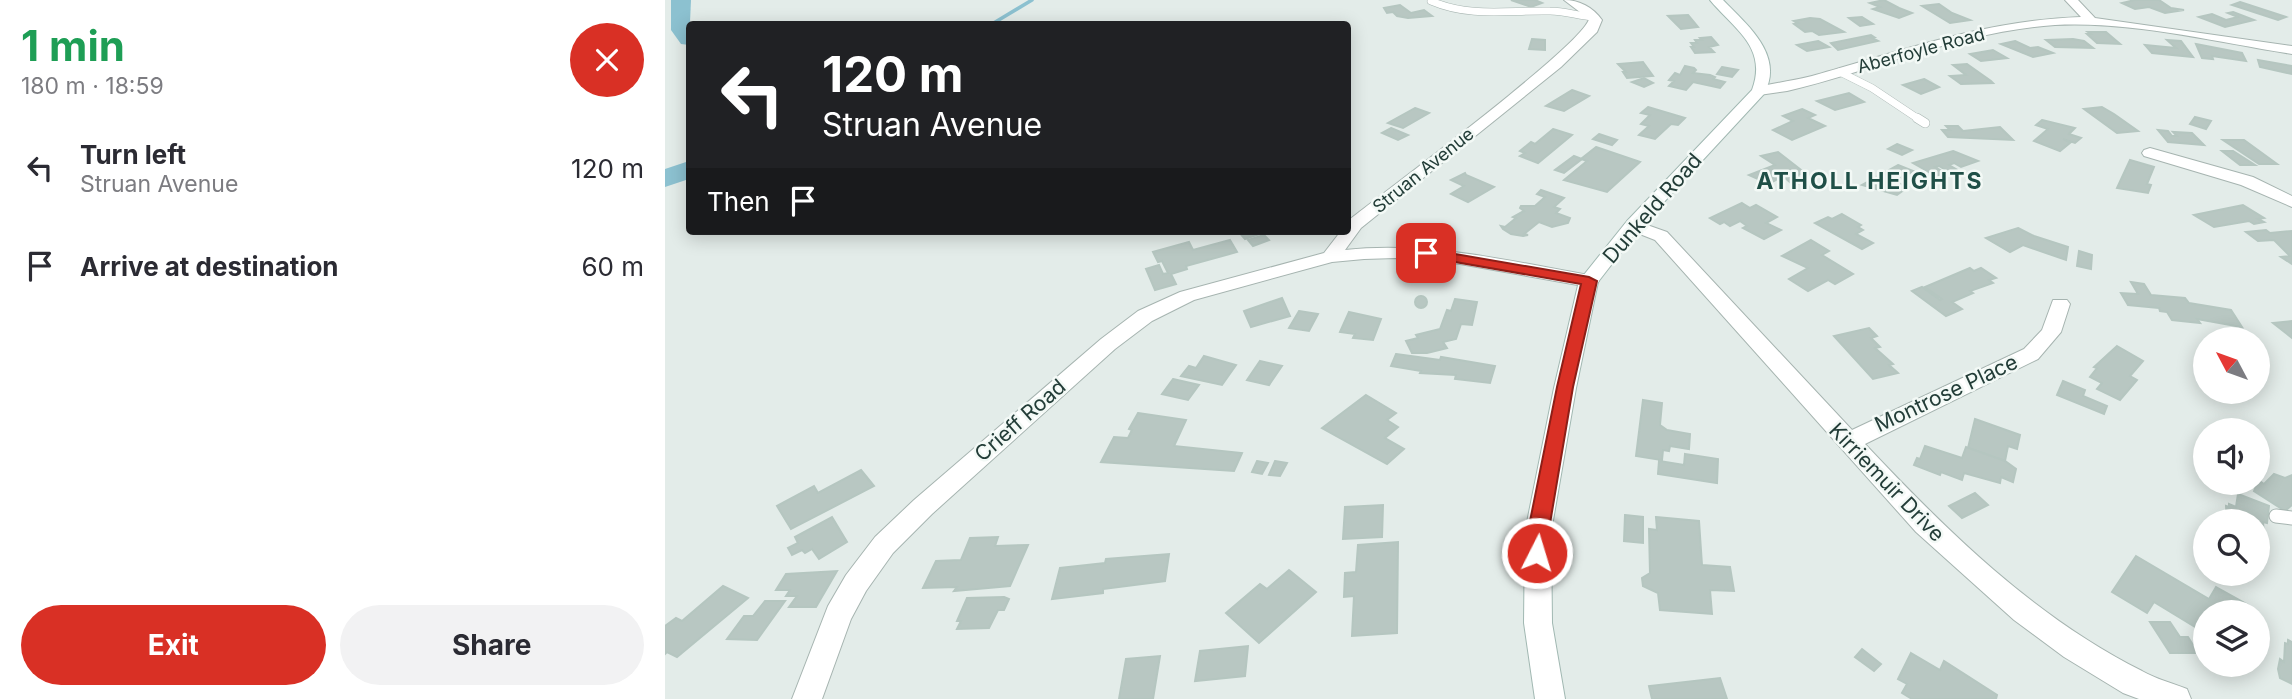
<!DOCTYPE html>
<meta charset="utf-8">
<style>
:root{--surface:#fff;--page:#f2f2f3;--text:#2b2b33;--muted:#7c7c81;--accent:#d93025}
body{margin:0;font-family:Inter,sans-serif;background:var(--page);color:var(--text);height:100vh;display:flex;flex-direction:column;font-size:26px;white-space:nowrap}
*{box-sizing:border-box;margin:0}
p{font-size:23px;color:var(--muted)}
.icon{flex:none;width:38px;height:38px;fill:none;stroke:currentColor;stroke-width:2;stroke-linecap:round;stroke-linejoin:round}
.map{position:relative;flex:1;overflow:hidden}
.details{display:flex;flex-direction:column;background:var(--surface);width:665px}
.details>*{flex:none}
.banner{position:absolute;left:21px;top:21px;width:665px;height:214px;border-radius:7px;box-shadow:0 4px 18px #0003;background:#202124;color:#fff;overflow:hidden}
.needle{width:46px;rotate:311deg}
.buttons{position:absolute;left:1528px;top:327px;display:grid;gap:14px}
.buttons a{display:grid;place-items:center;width:77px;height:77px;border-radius:50%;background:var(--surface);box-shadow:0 4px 18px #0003;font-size:35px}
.pin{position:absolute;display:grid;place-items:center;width:60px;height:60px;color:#fff;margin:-30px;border-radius:14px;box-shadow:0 4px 10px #0006}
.me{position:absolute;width:77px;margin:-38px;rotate:5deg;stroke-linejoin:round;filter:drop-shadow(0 0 5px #0008)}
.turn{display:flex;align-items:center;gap:24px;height:147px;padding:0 21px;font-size:32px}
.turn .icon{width:91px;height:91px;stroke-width:2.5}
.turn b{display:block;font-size:49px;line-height:60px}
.then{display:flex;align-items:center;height:66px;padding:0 21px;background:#0003;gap:14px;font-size:26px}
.round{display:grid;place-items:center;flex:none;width:74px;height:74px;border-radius:37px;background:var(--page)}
.summary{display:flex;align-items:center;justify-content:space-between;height:119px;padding:0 21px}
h1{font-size:42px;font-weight:700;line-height:52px;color:#1e9e55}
.button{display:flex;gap:14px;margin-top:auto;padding:14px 21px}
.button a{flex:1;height:80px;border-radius:42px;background:var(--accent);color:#fff;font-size:28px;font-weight:700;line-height:80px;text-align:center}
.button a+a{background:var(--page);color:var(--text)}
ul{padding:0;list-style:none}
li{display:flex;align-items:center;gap:21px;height:98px;padding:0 21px}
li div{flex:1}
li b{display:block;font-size:26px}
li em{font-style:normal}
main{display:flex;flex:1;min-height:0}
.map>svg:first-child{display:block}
</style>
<main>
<section class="details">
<div class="summary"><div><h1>1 min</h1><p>180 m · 18:59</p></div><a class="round" style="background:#d93025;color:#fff"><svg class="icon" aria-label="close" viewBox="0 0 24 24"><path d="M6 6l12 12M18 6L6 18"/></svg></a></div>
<ul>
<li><svg class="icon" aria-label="left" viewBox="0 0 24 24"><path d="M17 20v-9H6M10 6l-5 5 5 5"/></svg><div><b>Turn left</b><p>Struan Avenue</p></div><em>120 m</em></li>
<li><svg class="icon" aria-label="arrive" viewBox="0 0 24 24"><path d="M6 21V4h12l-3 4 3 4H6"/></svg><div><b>Arrive at destination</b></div><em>60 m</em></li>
</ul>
<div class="button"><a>Exit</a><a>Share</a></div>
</section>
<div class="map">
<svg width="1627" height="699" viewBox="0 0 1627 699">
<rect width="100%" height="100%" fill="#e3ece9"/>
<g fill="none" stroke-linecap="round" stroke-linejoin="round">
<!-- stream -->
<path stroke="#8cc1d0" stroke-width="3.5" d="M327,24l40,-24"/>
<!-- river -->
<g fill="#8cc1d0" fill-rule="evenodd">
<path d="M6,0h20l-2,45 -8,-1 -10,-14z"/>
<path d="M24,161v18l-24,8v-18z"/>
</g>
</g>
<!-- building -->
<g fill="#b8c7c2" stroke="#b5c6c0" stroke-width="2">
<path d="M846,0h24l7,3 -11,4z"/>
<path d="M1219,0l15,8 13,5 -13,5 -26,-9 7,-2 -10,-4z"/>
<path d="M1470,0h24l12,8 13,2 -19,3 -16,-6 -14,2 -13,-6z"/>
<path d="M1575,2l46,15 -8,3 -46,-15z"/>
<path d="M1274,4l13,9 18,7 -20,3 -28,-17z"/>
<path d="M735,5l11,8 13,-3 8,6 -24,2 -11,-2 -4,-4 -6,1 -3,-5z"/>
<path d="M1568,12l21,8 -29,7 -26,-10 13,-3 14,6 12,-3 -10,-4z"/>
<path d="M1023,15l10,12 -17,2 -13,-13z"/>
<path d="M1197,17l11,7 -13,2 -11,-8z"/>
<path d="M1145,18l10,1 24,13 -25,3 -7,-4 -7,1 -11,-8 4,-1 -4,-2z"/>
<path d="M1423,32h18l14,12 -23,-1 -10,-9h4z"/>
<path d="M1206,35l3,2h-4l8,4 -40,9 -7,-7z"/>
<path d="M1046,37l7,8 -9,2 5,5 -19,1 -4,-6h3l-3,-4h6l-2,-3h7l-2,-2z"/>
<path d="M867,39l13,1v10l-16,-1z"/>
<path d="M1381,40l27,-1 11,2 9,7 -38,-1z"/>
<path d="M1502,40l14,1 12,16 -41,-4 -7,-8 31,3z"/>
<path d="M1153,41l11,6 -22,4 -10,-6z"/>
<path d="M1350,41l15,7 8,-1 15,6 -20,4 -32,-13z"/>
<path d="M1531,44l46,9 4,8 -34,-5 1,3 -11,-1z"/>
<path d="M1328,50l14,8 -26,3 -11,-7z"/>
<path d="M1593,60l34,6v8l-32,-7z"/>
<path d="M978,62l10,14 -26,2 -4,-6h3l-8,-8z"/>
<path d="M1302,64l24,17 2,2 -32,1 -11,-8 16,-1 -13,-10z"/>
<path d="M1020,66l9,2 2,2 -3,3 17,2 5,2 -2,2 12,3 -5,6 -27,-6 -7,8 -17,-4 5,-5 -5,-1 6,-7 5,2z"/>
<path d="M1057,67l16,3 -6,7 -15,-3z"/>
<path d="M979,78l9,5 -9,4 -12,-5z"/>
<path d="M1259,79l15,8 -18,7 -18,-9z"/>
<path d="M907,90l17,6 -25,15 -18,-5z"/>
<path d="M1184,93l15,9 -29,8 -18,-9z"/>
<path d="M983,107l10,3 27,8 -7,7 -7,-1 -16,15 -16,-4 10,-9 -8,-2 9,-9 -9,-2z"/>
<path d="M1437,107l12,7 24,17 -21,2 -33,-24z"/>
<path d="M750,108l14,5 -26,15 -15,-5z"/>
<path d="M1137,109l13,6 -7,3 17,8 -33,14 -19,-10 20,-9 -10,-5z"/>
<path d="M1530,117l16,4 -5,8 -16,-5z"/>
<path d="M1377,120l33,8 -6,6 12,4 -6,5 -12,-4 7,4 -10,8 -26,-10 14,-12 -12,-4z"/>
<path d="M1281,126h12l5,5 37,-4 13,13 -65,-3 -6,-7h8z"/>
<path d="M726,128l17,7 -10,5 -16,-7z"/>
<path d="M888,129l19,6 -34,28 -18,-7 5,-3 -5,-2 11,-9 4,2z"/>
<path d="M1493,130l10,1 4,5h5l-4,-4 19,1 12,12 -36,-3z"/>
<path d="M934,134l18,6 -5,5 -19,-6z"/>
<path d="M1558,140h21l33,24h-18z"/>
<path d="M1232,144l15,6 -10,5 -14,-6z"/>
<path d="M931,147l44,15 -33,30 -43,-12 23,-19 -6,-2z"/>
<path d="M1288,151l25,10 -17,6 -7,-4 -5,2 7,4 -7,3 -10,-6 -4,1 10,6 -9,3 -23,-13z"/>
<path d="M1557,151h11l22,14h-15z"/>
<path d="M1113,152l27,21 -8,2 8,7 -12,3 -10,-9 -14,8 -20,-9 26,-10 -14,-9z"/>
<path d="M909,156l8,3 -18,14 -9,-3z"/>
<path d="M1465,160l24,7 -7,17 4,1 -3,8 -31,-5z"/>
<path d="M1233,165l15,6 -17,11 12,5 -11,8 -35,-10z"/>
<path d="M800,173l1,2 28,12 -26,15 -17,-8 13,-8 -13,-6z"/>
<path d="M876,190l23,8 -10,9 6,2 -4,4 14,5 -2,5 -16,4 -13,-5 -15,12 4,1 -5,1 -12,-2 -8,-5 -2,-3 4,1 11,-9 -3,-1 11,-6 -4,-3 1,-2h14l10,-9 -8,-3z"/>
<path d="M1077,203l8,5 6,-3 21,12 -11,6 15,7 -17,9 -21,-11 4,-2 -7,-5 -10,5 -6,-4 -4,2 -10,-6z"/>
<path d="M1578,205l21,13 -6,1 6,3 -10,2 -5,-3 -35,6 -20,-12z"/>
<path d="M1177,214l19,11 -3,2 5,3 -7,4 17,9 -11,6 -47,-26 13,-6 4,2z"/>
<path d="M1353,228l16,8 34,11 -2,13 -43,-15 -13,7 -24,-14z"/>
<path d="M1601,230l4,3 22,-2v33l-11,-7 9,-1 -16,-16 -16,1 -12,-9z"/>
<path d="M573,231h30l-23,8z"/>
<path d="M599,235l5,5 -16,6 -5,-6z"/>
<path d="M565,240l7,12 -51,14 1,3 -16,5 5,10 -21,6 -9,-21 13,-4 4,9 5,-1 -6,-12 -4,1 -5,-10 36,-10 4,8z"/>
<path d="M1146,240l18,11 -7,4 31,19 -18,10 -7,-4 -20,11 -19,-12 19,-11 -26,-12z"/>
<path d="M1414,251l13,4 -1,14 -14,-3z"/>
<path d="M1305,268l4,3 7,-3 15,10 -7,2 4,3 -23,8 3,2 -21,9 10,7 -16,7 -34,-25 10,-4 18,13 2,-1 -17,-12z"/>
<path d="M1466,282l13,2 7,11 34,3 4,5 42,7 11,17 -45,-8 3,4 -28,-3 -5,-8 -7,-1 -1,-3 -31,-3 -7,-12 17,1z"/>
<circle cx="756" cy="302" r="6"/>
<path d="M617,298l8,18 -39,11 -7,-16z"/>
<path d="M790,299l22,3 -5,23 -11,-1 -5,15 -13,3 4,6 -20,5h-15l-6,-12 12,-3 -2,-3 24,-6 7,-19 4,1z"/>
<path d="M634,311l19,3 -9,17 -20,-3z"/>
<path d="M684,312l32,7 -8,21 -20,-2 2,-4 -15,-2z"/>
<path d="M1627,321v17l-19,-15z"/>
<path d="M1204,328l8,8 -6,2 9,9 -5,1 18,16 -4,1 9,8 -25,6 -39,-43z"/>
<path d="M1452,346l26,15 -13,15 7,4 -17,20 -23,-11 5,-6 -12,-6 7,-9 -3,-1z"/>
<path d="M731,354l44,6 1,-3 54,9 -5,17 -35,-4 1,-4 -36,-2 1,-2 -30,-5z"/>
<path d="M539,356l32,9 -14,20 -41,-9 8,-10 7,2z"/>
<path d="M595,361l22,5 -13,19 -22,-5z"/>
<path d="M508,379l26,6 -11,15 -26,-6z"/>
<path d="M1398,381l22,9 -2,6 24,10 -3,8 -47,-19z"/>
<path d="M701,395l30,18 -9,7 11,7 -13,11 19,11 -17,15 -65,-36z"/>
<path d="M978,400l19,3 -2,22 7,5 23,4 -1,15 -19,-3 -1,5 -6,-1 -1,10 -26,-4z"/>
<path d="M473,413l48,7 -12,26 68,7 -8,18 -133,-9 13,-25 14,1 4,-8 -3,-1z"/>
<path d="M1310,419l45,16 -3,14 -9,-3 -3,15 -37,-13z"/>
<path d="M1260,446l37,12 4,-11 39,14 11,8 -3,13 -12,-5 -1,6 -36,-10 -2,7 -21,-8 -1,3 -26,-10 3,-7 3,1z"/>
<path d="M1020,454l33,5 -1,24 -59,-9 1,-13 25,4z"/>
<path d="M592,461l11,2 -6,11 -10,-2z"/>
<path d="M610,461l12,2 -7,13 -11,-1z"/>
<path d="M196,470l13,16 -83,43 -14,-23 37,-20 4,7z"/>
<path d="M1609,474l11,4 7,-3v30l-7,6 -31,-20 2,-5 5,-4 3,2z"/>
<path d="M1310,493l13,12 -26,13 -13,-12z"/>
<path d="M1573,494l31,12 -2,17 -4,-1 1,14 -3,-2 -1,15 -3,-1v-26h-30l-1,-16 3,1v-3l7,3z"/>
<path d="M718,505l-1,32 -39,2 2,-32z"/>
<path d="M960,515l18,2v26l-19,-2z"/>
<path d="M167,517l15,25 -28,17 -7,-10 -7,4 -3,-3 -10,5 -4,-7 10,-5 -3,-6z"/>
<path d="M991,517l43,4 3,44 28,2 4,24 -24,-1 2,24 -52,-4 -2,-17 -15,-7 -1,-8 8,-5 -1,-44 8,1z"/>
<path d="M333,537l-3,9 33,-1 -18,41 -56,5 3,-4 -34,1 13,-27 25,-1 9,-22z"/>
<path d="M733,542l-1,91 -45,3 2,-40 -10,1 1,-24 11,-1 2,-27z"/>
<path d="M504,554l-4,27 -62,8v4l-51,6 8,-31 45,-5 1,-4z"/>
<path d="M1471,556l73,43 7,-12 32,18 -4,7h-39v21l-51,-31 -7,11 -35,-21z"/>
<path d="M624,570l27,22 -57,51 -33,-30 34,-29 7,5z"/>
<path d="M172,571l-21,36h-27l8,-11h-11l4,-6h-14l10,-16z"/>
<path d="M58,586l25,12 -71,59 -10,-5 -2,2v-28l11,-8 6,3z"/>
<path d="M339,597l5,2 -5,11h-6l-9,18 -32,1 4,-8h-4l10,-23z"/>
<path d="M100,601h20l-28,39 -30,-1 17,-23h9z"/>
<path d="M1485,622h20l10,15h8l10,16h-28z"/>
<path d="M1623,640l4,2v42l-12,-6 -2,-9 2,-10 4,3 1,-19 3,1z"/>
<path d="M583,646l-3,30 -50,5 5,-30z"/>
<path d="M1197,649l19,15 -7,7 -19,-14z"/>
<path d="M1246,653l29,17 4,-9 53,34 -1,4h-84l-10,-6 5,-9 -9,-5z"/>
<path d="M495,656l-7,43h-34l7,-40z"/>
<path d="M1055,678l7,21h-75l-3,-13z"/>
</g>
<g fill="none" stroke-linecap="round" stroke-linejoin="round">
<!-- service-far2 casing -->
<g stroke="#a6b4b0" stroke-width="8">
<g id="service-far2">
<path d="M766,1c40,17 77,9 119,10 15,0 29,5 44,6"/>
<path d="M1175,72l32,16 48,32"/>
</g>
</g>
<!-- service-far1 casing -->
<g stroke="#a6b4b0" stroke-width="10">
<path id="service-far1" d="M1252,118l8,5"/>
</g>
<!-- service casing -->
<g stroke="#a6b4b0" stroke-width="15">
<path id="service" d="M1611,516l16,2"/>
</g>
<!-- minor casing -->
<g stroke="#a6b4b0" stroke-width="2">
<g id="minor">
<path d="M899,0c15,0 29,7 38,20l-5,12 -36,35 -200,161 -16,22c83,-9 164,11 244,25l7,2 3,4 -3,4 -7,2 -129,-23 -64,-6 -32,1 -32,3 -138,38 -42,21 -37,28 -183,165 -39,39 -27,38 -15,28 -29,80h-30l36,-93 18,-31 29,-38 39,-37 187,-161 37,-28 42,-19 144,-39 17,-22h6l2,-11c34,-27 234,-175 240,-201z"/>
<path d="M1400,0h13l17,18 197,28v8c-77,-12 -159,-33 -237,-29 -93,6 -179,45 -268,66l-28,4 -7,-4 2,-3c19,-5 39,-7 58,-12 89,-25 175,-56 269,-59z"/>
<path d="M1485,148l103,29 39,19v11l-51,-22 -97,-29 -2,-3 2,-3z"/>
<path d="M968,220l34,12 185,198 172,-81 18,-19 11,-30h14l3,4 -9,28 -23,27 -173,85c81,86 169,173 277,227 14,8 30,12 45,18l4,10h-52l-16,-6 -59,-36 -50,-37 -98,-88 -261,-292 -28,-11 -3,-4z"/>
</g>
</g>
<!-- secondary casing -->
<g stroke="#a1b8b2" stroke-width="2">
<path id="secondary" d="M1045,0h13c24,25 62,55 41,94l-125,135 -41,53 -22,106 -25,144 1,91 13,76h-30l-11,-76 1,-91 29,-144 25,-107 48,-60 125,-131c16,-43 -18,-61 -42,-90z"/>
</g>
<!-- service-far2 -->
<use href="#service-far2" stroke="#fff" stroke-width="7"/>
<!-- service-far1 -->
<use href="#service-far1" stroke="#fff" stroke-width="9"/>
<!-- service -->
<use href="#service" stroke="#fff" stroke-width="13"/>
<!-- minor -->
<use href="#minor" fill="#fff" fill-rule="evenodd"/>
<!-- secondary -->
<use href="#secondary" fill="#fff" fill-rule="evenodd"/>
</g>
<!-- route -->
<path fill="#d93025" stroke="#8d1f18" stroke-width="2" d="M761,249l163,28 8,4 -24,106 -29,172 -7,3 -7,-3 -3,-6 1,-22 29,-144 24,-103 -160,-28 -2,-3z"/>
<g text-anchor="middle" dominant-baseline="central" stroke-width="5" stroke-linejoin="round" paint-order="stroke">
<!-- far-street labels -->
<g font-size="18" fill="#233d38" stroke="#f3f9f6">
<text transform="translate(1256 50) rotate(-15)">Aberfoyle Road</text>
<text transform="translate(758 170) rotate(-39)">Struan Avenue</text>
</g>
<!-- street labels -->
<g font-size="21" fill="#233d38" stroke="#f3f9f6">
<text transform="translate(987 208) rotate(-49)">Dunkeld Road</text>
<text transform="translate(1281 393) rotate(-25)">Montrose Place</text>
<text transform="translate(355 420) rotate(-41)">Crieff Road</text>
<text transform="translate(1222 482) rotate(46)">Kirriemuir Drive</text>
</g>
<!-- far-district labels -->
<g font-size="23" font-weight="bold" letter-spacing="2" fill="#1f4f47" stroke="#f3f9f6">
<text x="1205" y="181">ATHOLL HEIGHTS</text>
</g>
</g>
</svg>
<div class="buttons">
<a><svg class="needle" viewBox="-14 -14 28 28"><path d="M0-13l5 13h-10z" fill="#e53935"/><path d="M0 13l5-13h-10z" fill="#7c7c81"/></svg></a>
<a><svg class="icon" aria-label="sound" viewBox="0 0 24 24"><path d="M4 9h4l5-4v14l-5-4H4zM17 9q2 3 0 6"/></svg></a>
<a><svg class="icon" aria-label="search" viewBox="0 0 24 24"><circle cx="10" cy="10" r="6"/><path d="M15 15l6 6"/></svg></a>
<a><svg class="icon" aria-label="layers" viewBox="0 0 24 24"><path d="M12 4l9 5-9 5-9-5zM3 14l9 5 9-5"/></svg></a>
</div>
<div class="pin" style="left:761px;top:253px;background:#d93025"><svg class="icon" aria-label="arrive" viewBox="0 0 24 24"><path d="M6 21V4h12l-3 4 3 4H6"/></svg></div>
<svg class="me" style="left:872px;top:553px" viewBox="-20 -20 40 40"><circle r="17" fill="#d93025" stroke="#fff" stroke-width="3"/><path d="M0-11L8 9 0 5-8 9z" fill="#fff"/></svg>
<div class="banner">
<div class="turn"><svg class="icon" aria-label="left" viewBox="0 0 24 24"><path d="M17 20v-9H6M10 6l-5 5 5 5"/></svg><div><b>120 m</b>Struan Avenue</div></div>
<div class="then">Then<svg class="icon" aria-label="arrive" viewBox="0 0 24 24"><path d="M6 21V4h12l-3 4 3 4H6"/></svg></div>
</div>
</div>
</main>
